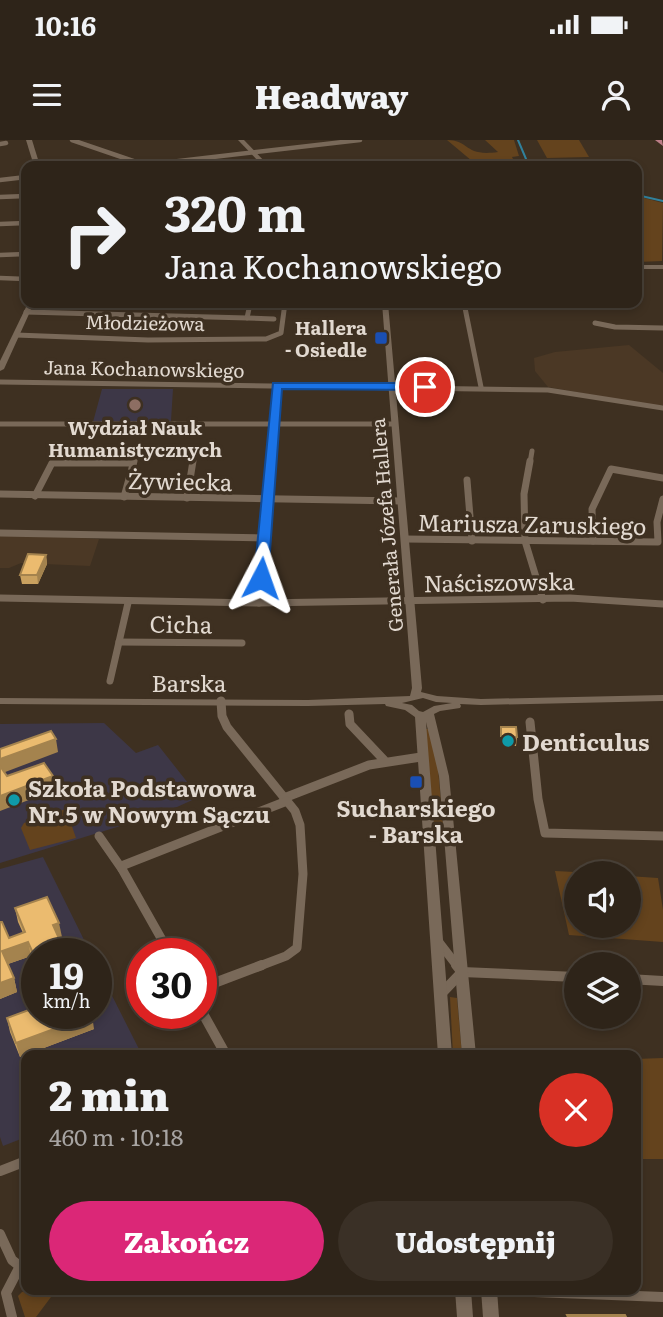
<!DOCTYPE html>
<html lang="pl">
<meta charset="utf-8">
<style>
:root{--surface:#2e2419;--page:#3a3026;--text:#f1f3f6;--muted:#a7a4a2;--line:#494138;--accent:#db2777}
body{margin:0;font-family:Literata,serif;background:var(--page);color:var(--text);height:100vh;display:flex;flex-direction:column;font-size:26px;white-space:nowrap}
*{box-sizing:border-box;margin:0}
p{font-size:23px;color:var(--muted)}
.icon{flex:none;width:38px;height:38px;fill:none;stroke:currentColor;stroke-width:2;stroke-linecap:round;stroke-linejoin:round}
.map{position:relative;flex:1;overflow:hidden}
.sheet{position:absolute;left:21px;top:910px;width:620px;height:245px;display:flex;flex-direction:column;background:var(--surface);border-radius:14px;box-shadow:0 4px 10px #0003,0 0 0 2px var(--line)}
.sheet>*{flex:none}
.top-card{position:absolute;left:21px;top:21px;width:621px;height:147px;border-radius:14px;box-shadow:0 4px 10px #0003,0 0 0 2px var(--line);background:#2e2419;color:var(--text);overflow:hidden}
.tools{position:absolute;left:564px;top:721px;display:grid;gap:14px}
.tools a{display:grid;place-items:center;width:77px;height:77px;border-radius:50%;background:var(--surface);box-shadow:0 4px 10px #0003,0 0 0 2px var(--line);font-size:35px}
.speed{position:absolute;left:21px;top:798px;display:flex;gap:14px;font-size:35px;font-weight:700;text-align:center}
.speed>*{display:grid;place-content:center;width:91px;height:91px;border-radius:50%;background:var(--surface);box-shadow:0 4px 10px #0003,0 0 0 2px var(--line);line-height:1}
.speed small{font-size:18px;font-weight:400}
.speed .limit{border:10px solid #d22;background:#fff;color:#111}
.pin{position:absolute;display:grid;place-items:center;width:60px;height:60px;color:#fff;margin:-30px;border:4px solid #fff;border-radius:50%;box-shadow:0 2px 7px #0007}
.me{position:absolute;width:77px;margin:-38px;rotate:4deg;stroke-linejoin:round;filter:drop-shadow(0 0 5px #0008)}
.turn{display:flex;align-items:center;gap:24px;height:147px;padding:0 28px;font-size:32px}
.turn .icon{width:91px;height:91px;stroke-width:2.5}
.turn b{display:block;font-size:49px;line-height:60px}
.round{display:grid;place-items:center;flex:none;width:74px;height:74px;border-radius:37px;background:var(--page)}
.summary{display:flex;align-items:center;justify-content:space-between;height:119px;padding:0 28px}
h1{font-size:42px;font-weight:800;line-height:52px}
.button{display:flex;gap:14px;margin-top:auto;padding:14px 28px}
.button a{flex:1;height:80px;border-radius:42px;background:var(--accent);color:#fff;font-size:28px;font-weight:800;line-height:80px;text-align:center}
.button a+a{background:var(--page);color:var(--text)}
.status{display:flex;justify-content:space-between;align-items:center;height:49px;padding:0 35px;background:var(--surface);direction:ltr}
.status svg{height:19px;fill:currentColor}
header{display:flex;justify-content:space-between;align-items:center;height:91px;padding:0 28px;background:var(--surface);font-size:32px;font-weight:800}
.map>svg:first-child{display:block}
</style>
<div class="status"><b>10:16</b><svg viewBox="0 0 49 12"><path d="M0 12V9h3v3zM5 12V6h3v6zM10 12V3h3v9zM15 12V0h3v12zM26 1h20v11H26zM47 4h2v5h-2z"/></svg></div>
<header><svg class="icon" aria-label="menu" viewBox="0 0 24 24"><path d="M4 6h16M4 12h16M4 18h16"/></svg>Headway<svg class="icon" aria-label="person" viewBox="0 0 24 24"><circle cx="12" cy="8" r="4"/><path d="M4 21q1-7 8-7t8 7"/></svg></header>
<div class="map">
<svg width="663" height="1177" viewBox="0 0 663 1177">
<rect width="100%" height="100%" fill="#3e3021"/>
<!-- built -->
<g fill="#4b3825">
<path d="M629,205l34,28v32l-9,1 -106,-19 -13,-16 -1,-13 21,-6z"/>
<path d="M0,395l48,1 51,3 -9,27 -69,-3 -12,5h-9z"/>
</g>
<!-- education -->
<g fill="#3d3747">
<path d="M102,249h71l-2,32 -78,1z"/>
<path d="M104,583l32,30 22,-8 41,52 -33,15 -166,51v-139z"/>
<path d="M43,717l48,97h-54v59h59v-49l46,91h-116v82l-23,9 -3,-9v-268z"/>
</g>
<!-- green -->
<g fill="#64431d">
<path d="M447,0c23,0 17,17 51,12l-13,-12h29l5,16 -7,1 3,6 7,-1 1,4h-45z"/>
<path d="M537,0h42l10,17 -42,1z"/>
<path d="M637,56l26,7 -1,58 -25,1z"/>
<path d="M425,589h5l8,40 5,56 -9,1z"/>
<path d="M66,669l10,29 -46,12 -9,-22 3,-5z"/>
<path d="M555,731l40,2h-19v53h52v-50l30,2 5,32v32l-94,-7z"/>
<path d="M450,857l7,1 5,57h-9z"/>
<path d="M663,918v101h-28v-100z"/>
<path d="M22,1152l3,-1 29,2 -18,24h-11l-7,-21z"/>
</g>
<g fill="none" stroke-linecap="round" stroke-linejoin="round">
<!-- stream -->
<g stroke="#31819c" stroke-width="2">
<path d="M518,0l11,26"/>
<path d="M637,55l26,6"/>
</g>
<!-- minor-far4 -->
<g stroke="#796959" stroke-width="4.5">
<path d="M72,0l70,24"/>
<path d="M0,4l6,-1"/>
<path d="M136,26l224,-26"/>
<path d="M0,40l26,-3"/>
<path d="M0,57l26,-1"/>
<path d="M0,84l26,-1"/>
<path d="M0,115l26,-1"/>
<path d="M0,138l26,1"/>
</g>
<!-- minor-far3 -->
<g stroke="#796959" stroke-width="5">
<path d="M464,163l17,84"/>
<path d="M26,172l221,6 3,-14"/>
<path d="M247,178l27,1"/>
<path d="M595,183l20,4 48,1"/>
<path d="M16,195l132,5 118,-1 15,-6 4,-30"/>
<path d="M0,242l548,8 115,18"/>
<path d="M0,284h394"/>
<path d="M133,323l4,-15h48l10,3 -2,12"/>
<path d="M271,323l6,-78"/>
<path d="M530,323l2,-12"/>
</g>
<!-- minor-far2 -->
<g stroke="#796959" stroke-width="7">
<path d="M530,321l-6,33 1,47 18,59"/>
<path d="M467,340l5,61"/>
<path d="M0,354l401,7"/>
<path d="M35,356l17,-33h80"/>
<path d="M124,357l10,-36"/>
<path d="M187,358l6,-37"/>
<path d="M0,393l263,5"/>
<path d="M405,399l253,3 -1,-20 6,-23"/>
<path d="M593,401l-1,-32 19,-40 52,9"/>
<path d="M0,458l259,5 311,-5 93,6"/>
<path d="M259,463l12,-142"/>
<path d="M119,502l123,1"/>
<path d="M110,541l18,-78"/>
</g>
<!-- minor-far1 -->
<g stroke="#796959" stroke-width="9">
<path d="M221,561l1,15 5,11 68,84 5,14 3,49 -6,74 -11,8 -29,11"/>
<path d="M349,574l1,10 34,36"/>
<path d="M530,582l8,77 7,34 118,3"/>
<path d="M284,658l85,-33 52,-8"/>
<path d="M99,696l23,33"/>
<path d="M438,801l20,26"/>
<path d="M170,814l-48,-85 2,-4 163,-64"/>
</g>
<!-- minor -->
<g stroke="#796959" stroke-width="10">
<path d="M456,825l4,5"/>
<path d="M462,832l114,5"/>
<path d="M628,839l35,2"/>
<path d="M201,848l61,-23"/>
<path d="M441,854l21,-22"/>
<path d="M201,870l25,45"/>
<path d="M0,1031l26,-10"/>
<path d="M0,1094l12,26 14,11"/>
<path d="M480,1150l183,7"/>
<path d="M12,1177l-6,-24 13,-25"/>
</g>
<!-- tertiary -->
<g fill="#796959" fill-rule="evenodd">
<path d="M26,0h6l8,26h-6z"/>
<path d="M238,0h6l25,26h-6z"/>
<rect x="637" y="125" width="26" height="4"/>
<path d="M28,163h6l-30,66 -4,2v-10z"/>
<path d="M382,163h6l34,385 -1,4 16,4 44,3 182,-4v6l-182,4 -21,-1 1,2 -1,2 -20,3 -6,3 15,62 27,279h-14l-23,-279 -13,-54 26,333h-14l-23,-338 -10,-7 -19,-4 -1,-2 -77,2 -308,-2v-6l308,2 102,-4 2,-8zM423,558l13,4 16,1 -18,3 -11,6 -4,-1 -7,-6 -10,-2z"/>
<path d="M455,1150h16l2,27h-16z"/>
<path d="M481,1150h16l2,27h-16z"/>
</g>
<!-- primary -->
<path fill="#bc7d87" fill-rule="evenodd" d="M655,0h7l1,6z"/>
</g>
<!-- wall -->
<g fill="#caa15f">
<path d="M46,415l1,9 -9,20h-16l-2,-9z"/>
<path d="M501,587l16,10 -1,9 -15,-1z"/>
<path d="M15,768l47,29 -25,17v15l-6,-13 -23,8 6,14 3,14 -17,7 9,-61 14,-5 -5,-11z"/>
<path d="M7,878l87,11 -74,28 -10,-25z"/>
</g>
<!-- shaded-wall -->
<g fill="#a4834e">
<path d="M46,415l1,9 -9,20 -1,-9z"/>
<path d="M56,599l2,13 -58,22v-15z"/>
<path d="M53,636l2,14 -55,21v-15z"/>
<path d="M59,783l3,14 -6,2 -3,-14z"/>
<path d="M28,802l3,14 -26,9 -3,-14z"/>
<path d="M14,838l3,14 -17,7v-16z"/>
<path d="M92,875l2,14 -74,28 -4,-14z"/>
</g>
<!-- building -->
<g fill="#ebbb6f" stroke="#a4834e" stroke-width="2">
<path d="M28,414l18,1 -9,20h-17z"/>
<path d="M501,587h15l1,10 -16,-1z"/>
<path d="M51,591l5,8 -56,20v-10z"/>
<path d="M44,623l9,13 -53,20v-30l7,10z"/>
<path d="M47,757l12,26 -6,2 13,29h-29v8l-9,-20 -26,9 12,27 -14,5v-61h2l7,16 16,-6 -10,-24z"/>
<path d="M37,867v6h54l1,2 -76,28 -9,-25z"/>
<path d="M567,1175h58l1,2h-58z"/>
</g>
<!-- route -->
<path fill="#1a73e8" stroke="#114b97" stroke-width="2" d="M273,243h152l6,4 -6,3 -143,-1 -14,189 -7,4 -7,-4z"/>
<!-- markers -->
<g fill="#1a4fb4" stroke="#3e3021" stroke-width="2.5">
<rect x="374" y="191" width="14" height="14" rx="3.5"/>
<rect x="409" y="635" width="14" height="14" rx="3.5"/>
</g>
<circle fill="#8d6e63" stroke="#3e3021" stroke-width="2.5" cx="135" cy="265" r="7"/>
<g fill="#0f9aa8" stroke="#3e3021" stroke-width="2.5">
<circle cx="508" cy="601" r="7"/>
<circle cx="14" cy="660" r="7"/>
</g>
<g text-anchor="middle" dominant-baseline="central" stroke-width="7" stroke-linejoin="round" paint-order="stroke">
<!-- far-street labels -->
<g font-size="19" fill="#e2d9d0" stroke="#3e3021">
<text transform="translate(145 182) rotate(1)">Młodzieżowa</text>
<text transform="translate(144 228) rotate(1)">Jana Kochanowskiego</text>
<text transform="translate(386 385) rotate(-95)">Generała Józefa Hallera</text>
</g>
<!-- far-poi labels -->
<g font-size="19" font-weight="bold" fill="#e2d9d0" stroke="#3e3021" text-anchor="end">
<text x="367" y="187">Hallera<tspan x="367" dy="22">- Osiedle</tspan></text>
<text x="135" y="287" text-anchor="middle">Wydział Nauk<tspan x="135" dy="22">Humanistycznych</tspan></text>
</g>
<!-- street labels -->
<g font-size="23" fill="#e2d9d0" stroke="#3e3021">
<text transform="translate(180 340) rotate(1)">Żywiecka</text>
<text transform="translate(532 383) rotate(1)">Mariusza Zaruskiego</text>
<text transform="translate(499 441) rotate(-1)">Naściszowska</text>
<text transform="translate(181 483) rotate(1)">Cicha</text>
<text x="189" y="542">Barska</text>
</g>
<!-- poi labels -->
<g font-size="23" font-weight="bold" fill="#e2d9d0" stroke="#3e3021" text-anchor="start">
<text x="522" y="601">Denticulus</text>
<text x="28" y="647">Szkoła Podstawowa<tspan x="28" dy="26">Nr.5 w Nowym Sączu</tspan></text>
<text x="416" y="667" text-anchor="middle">Sucharskiego<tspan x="416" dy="26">- Barska</tspan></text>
</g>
</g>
</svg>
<div class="tools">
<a><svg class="icon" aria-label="sound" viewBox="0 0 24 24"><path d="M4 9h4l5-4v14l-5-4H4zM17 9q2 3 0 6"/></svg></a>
<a><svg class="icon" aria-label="layers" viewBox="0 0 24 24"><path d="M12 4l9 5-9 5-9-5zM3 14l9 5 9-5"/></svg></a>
</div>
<div class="speed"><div>19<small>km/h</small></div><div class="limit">30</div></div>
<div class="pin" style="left:425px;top:247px;background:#d93025"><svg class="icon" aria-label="arrive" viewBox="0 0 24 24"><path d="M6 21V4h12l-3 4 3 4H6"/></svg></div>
<svg class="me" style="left:261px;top:438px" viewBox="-20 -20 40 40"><path d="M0-17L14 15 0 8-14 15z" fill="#1a73e8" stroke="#fff" stroke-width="4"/></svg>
<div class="top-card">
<div class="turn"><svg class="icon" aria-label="right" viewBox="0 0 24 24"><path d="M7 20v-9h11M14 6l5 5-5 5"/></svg><div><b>320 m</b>Jana Kochanowskiego</div></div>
</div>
<section class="sheet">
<div class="summary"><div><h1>2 min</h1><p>460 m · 10:18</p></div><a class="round" style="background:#d93025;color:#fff"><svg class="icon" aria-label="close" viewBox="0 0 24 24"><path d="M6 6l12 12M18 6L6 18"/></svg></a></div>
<div class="button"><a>Zakończ</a><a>Udostępnij</a></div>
</section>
</div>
